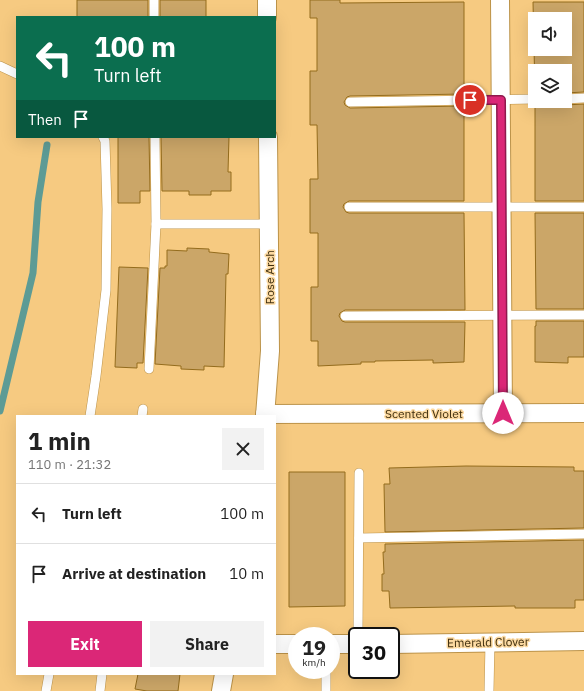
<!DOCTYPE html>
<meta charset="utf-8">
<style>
:root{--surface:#fff;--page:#f2f2f2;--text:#222;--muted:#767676;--line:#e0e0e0;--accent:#db2777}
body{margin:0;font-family:"IBM Plex Sans",sans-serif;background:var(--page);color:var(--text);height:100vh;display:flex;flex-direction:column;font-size:15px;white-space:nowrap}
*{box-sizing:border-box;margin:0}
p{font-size:13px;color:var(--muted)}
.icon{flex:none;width:22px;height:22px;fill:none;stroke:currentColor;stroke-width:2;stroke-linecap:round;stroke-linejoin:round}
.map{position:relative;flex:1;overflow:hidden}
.drawer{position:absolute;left:16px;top:415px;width:260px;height:260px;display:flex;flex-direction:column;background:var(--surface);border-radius:0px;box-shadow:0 4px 16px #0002}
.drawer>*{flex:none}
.banner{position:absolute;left:16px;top:16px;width:260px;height:122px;border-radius:0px;box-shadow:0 4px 16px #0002;background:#0b6e4f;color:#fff;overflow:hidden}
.tools{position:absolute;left:528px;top:12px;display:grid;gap:8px}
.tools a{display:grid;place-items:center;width:44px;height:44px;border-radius:0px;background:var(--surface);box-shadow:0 4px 16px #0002;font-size:20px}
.speed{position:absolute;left:288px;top:627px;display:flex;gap:8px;font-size:20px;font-weight:700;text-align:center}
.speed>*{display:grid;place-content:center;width:52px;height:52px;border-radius:50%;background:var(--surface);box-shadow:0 4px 16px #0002;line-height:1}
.speed small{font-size:10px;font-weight:400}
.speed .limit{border:2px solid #111;border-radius:6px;background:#fff;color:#111}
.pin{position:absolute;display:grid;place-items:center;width:34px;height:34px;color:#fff;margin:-17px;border:2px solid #fff;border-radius:50%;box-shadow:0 1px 4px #0007}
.me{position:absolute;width:44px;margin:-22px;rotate:0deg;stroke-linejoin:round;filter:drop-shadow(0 0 3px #0008)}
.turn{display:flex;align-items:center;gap:14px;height:84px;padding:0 12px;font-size:18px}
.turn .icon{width:52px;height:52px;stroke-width:2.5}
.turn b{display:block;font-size:28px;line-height:34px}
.then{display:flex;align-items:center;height:38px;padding:0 12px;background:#0003;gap:8px;font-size:15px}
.round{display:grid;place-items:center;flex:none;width:42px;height:42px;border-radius:0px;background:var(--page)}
.overview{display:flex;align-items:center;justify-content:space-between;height:68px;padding:0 12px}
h1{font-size:24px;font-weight:800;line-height:30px}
.primary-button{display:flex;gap:8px;margin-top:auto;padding:8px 12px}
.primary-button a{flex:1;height:46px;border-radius:0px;background:var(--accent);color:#fff;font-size:16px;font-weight:800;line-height:46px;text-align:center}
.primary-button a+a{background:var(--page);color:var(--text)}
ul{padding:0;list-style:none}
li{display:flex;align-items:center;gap:12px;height:60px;padding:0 12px;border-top:1px solid var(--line)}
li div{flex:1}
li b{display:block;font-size:15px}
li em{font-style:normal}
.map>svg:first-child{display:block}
</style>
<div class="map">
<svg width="584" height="691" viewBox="0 0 584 691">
<rect width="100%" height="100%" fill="#f6ca81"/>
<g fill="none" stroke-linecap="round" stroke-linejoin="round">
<!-- stream -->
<path stroke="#5d9b95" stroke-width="7" d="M0,411l33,-138 5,-71 9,-57"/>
</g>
<!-- building -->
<g fill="#cba668" stroke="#946c1d" fill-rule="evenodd">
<rect x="77" y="0" width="71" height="17"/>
<rect x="160" y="0" width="46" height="17"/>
<path d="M310,0h30v3l124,-1v92l-114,2 -3,1 -3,5 1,3 5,3 114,-2v95h-115l-5,3 -1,3 3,5 3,1h115l1,97h-120l-5,3 -1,3 3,5 3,1h120l-1,40 -31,1v-3l-58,1v1h-14v2l-43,2v-25h-7v-54h7v-54h-8v-54h8l-1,-54h-7v-54h7v-53h-7z"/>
<path d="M533,2h51v90l-19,1v-22h-30v22zM535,19h30v30h-30z"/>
<path d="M541,101h19l2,3 3,1 19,-1v97h-49v-96l3,-1z"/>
<path d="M118,137h31l1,54h-10v12h-22z"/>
<path d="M161,137h68l-1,35h3v19h-20v4h-22v-4h-27z"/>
<path d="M535,213h49v96h-48z"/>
<path d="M187,248l22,1v3l20,2 -1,20h-2l-2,93 -20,-1v4l-23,-1v-3l-26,-2 5,-96h5v-2h2v-16l20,1z"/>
<path d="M119,267l29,1 -5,95h-6v5l-22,-1z"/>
<path d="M536,321h48v36h-16v6l-33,-1v-36h1z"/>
<path d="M466,466l108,1v4h10v57l-199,4 -1,-48h6l-1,-16z"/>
<path d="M289,472h56v134l-56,1z"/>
<path d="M584,540v60h-9v8h-60v-2l-125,2 -1,-17h-7v-17h2l-1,-22h2v-8z"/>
<path d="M138,674h42l-2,17h-31l-12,-2z"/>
</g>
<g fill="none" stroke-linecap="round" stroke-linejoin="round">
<!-- lane casing -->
<g stroke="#bc9349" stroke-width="10">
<g id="lane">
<path d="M154,0v17"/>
<path d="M0,66l17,8"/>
<path d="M565,99l19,-1"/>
<path d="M350,102l185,-3"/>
<path d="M349,207h235"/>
<path d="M156,224h112"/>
<path d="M345,316l239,-1"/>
<path d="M149,369l7,-145 -1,-87"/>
<path d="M90,416l6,-40 10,-86 1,-81 -2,-68 -2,-4"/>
<path d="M142,416l1,-7"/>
<path d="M359,538l225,-4"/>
<path d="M358,636l1,-163"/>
<path d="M46,691l3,-17"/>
<path d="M100,691l2,-17"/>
<path d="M326,691v-21"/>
<path d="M489,691l1,-49"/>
</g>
</g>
<!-- street casing -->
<g stroke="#bc9349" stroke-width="20">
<g id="street">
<path d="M267,0v17"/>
<path d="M500,0l3,413"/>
<path d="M265,414l319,-1"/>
<path d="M265,416l5,-65 -2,-214"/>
<path d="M275,644h22"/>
<path d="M331,644h26"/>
<path d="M391,644l193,-3"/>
<path d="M221,691l3,-17"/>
</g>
</g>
<!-- lane -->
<use href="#lane" stroke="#fff" stroke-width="9"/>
<!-- street -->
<use href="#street" stroke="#fff" stroke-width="18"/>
</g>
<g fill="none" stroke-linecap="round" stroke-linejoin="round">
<!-- route casing -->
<g stroke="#8e194d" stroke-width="10">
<path id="route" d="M470,100h31l2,313"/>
</g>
<!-- route -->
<use href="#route" stroke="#db2777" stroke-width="7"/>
</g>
<g text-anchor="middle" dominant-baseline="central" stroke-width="3" stroke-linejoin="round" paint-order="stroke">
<!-- street labels -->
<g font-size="12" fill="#3f2e0e" stroke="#fcd9a0">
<text transform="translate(269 277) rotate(-90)">Rose Arch</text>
<text x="424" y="413">Scented Violet</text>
<text transform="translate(488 642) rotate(-1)">Emerald Clover</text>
</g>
</g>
</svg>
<div class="tools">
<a><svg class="icon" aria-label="sound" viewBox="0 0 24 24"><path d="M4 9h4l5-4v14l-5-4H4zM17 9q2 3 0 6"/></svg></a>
<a><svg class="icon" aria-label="layers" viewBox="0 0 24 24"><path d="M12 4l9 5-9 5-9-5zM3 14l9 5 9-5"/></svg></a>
</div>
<div class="speed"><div>19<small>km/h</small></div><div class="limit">30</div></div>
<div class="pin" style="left:470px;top:100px;background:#d93025"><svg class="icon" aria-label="arrive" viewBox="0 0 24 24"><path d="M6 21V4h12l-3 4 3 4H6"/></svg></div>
<svg class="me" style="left:503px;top:413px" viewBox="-20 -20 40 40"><circle r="19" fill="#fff"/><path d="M0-13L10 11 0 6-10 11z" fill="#db2777"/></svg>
<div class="banner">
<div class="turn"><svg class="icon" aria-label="left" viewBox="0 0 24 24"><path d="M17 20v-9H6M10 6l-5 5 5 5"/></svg><div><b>100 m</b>Turn left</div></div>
<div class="then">Then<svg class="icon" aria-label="arrive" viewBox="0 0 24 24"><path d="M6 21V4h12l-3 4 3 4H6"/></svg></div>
</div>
<section class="drawer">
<div class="overview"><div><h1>1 min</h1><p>110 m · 21:32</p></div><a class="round"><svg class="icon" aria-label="close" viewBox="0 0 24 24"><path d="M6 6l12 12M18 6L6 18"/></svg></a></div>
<ul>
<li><svg class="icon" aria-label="left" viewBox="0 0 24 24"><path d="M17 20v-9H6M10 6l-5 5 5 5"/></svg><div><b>Turn left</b></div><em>100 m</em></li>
<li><svg class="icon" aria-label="arrive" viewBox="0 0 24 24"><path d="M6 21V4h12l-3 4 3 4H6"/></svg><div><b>Arrive at destination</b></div><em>10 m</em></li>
</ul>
<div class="primary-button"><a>Exit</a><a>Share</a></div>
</section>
</div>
